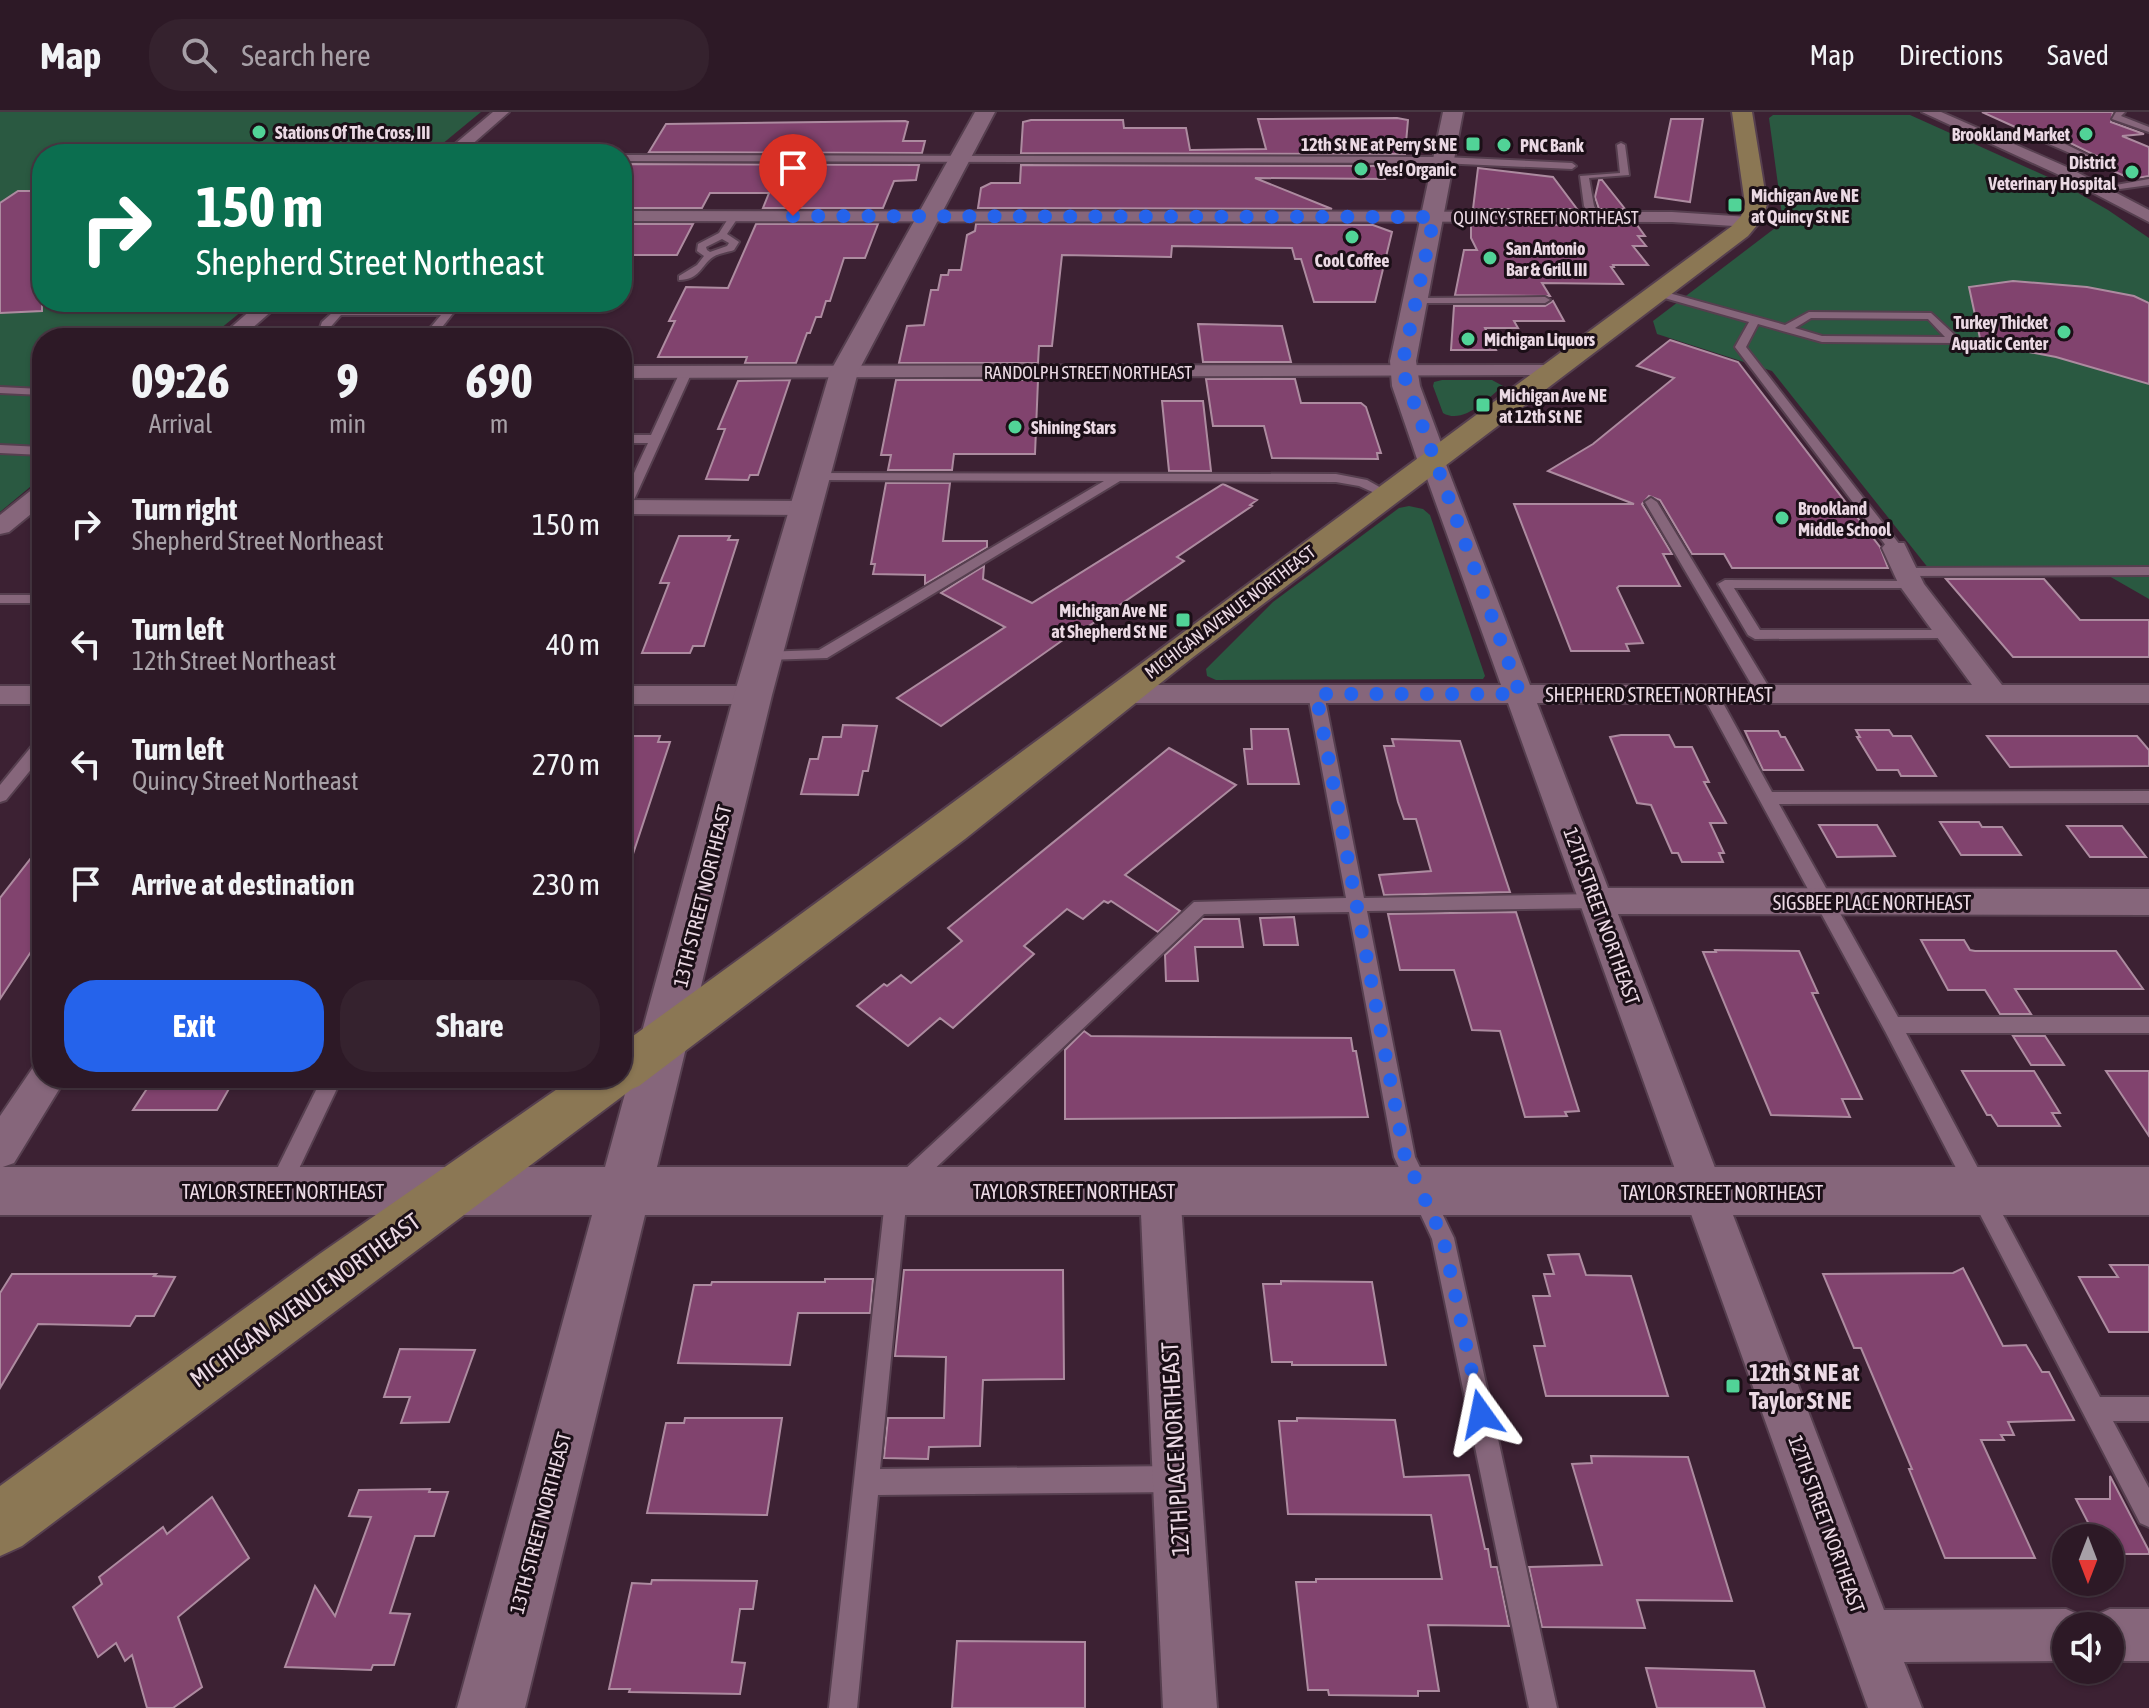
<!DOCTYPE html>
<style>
:root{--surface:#2d1926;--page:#35222e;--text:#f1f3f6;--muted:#a7a0a7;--line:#483843;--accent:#2563eb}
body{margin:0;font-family:"Asap Condensed",sans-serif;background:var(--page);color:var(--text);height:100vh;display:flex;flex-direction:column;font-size:30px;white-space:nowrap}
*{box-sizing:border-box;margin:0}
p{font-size:26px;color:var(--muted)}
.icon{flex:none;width:44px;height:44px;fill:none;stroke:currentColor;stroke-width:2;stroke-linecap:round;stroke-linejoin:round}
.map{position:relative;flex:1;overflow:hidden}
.panel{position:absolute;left:32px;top:216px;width:600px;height:760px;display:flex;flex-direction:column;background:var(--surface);border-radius:32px;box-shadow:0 2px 6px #0004,0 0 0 2px var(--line)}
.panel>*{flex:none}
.banner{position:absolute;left:32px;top:32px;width:600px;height:168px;border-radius:32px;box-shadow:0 2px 6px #0004,0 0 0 2px var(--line);background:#0b6e4f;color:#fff;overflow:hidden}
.needle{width:52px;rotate:180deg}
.fabs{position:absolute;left:2052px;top:1412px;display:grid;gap:16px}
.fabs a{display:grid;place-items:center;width:72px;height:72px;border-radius:50%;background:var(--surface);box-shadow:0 2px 6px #0004,0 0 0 2px var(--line);font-size:40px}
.pin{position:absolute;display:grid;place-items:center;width:68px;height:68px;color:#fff;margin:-82px -34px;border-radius:50% 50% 50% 0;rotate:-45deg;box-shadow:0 0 8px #0007}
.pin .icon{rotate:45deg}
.me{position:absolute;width:88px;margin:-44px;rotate:348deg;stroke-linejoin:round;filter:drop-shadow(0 0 6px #0008)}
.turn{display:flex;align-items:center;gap:28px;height:168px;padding:0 32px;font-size:36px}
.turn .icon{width:104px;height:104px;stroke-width:2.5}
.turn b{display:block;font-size:56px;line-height:68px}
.eta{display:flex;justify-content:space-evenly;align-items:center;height:136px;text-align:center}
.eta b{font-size:48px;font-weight:700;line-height:56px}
.action{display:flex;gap:16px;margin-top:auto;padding:16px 32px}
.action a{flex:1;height:92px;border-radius:32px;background:var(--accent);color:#fff;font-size:32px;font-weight:700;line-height:92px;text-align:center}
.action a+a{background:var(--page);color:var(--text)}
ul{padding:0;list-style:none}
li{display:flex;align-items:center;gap:24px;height:120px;padding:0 32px}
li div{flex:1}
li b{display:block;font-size:30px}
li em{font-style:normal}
header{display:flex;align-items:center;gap:48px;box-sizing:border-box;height:112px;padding:0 40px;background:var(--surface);border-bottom:2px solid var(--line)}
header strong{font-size:38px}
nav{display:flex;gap:44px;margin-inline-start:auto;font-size:28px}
.search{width:560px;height:72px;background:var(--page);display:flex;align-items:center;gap:20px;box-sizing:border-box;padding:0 28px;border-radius:32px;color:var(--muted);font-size:30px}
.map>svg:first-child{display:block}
</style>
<header>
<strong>Map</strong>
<div class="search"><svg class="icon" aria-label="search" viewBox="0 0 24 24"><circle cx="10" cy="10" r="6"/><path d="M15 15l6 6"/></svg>Search here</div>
<nav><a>Map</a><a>Directions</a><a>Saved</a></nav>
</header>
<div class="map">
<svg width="2149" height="1596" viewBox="0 0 2149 1596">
<rect width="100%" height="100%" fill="#3c2133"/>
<!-- green -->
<g fill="#2a5941">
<path d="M0,0h481l-51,42h-388v148h211l-44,36h-167v139l-42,35z"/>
<path d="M1773,3h137l149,67 49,28 41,28v361l-54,-31 -166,1 -157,-198 -115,-37 -4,-13 130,-99 -14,-104z"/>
<path d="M1442,268h50l11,6c-16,13 -40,39 -60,27l-10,-27 1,-4z"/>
<path d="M1409,394l14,3 7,6 55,161 -2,3 -267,1 -9,-4 -1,-7 67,-67 126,-94z"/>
</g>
<!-- building -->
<g fill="#81436e" stroke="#ad8ba0" stroke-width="2">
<path d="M1982,0h131l-2,10 33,12 -22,2 27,11v29l-18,3 -29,-13 1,-7 -43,-21 -36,-7z"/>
<path d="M1397,6l11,2 -3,34 -384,-1 2,-31 8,-2h92l1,8h62l4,22 76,-1 -8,-30z"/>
<path d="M1671,7h32l-13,83 -35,-5z"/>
<path d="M905,9l3,1 -5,19h22l-3,12 -273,-1 17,-28z"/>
<path d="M622,52l297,1 -3,15 -22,1 -11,27h-120l6,-15h-59l-8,15h-80z"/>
<path d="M1021,53l385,1 5,9h-27l1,4 -130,-1 77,31 -354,-1 3,-20 10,-5h29z"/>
<path d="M1478,56l75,9 24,32h-104z"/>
<path d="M1599,68h3l23,29h-26l-4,-12z"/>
<path d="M18,79h24v120l-42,2v-110z"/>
<path d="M622,112h71l-16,31h-55z"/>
<path d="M756,112h122l-13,34h-21l-14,43h-4l-5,16h-5l-6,16h-3l-11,30h-51l2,-6h-89l17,-36h-6l17,-34 42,1z"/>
<path d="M976,112l397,1 19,7 -17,70h-61l-13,-43h-6l-3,-11 -120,-2 -1,11 -109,-2 -10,91h-13l-1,17h-139l8,-37 17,-1 7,-35h7l3,-15h7l1,-5h12l6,-35 8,-4z"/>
<path d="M1471,113h166l8,11h-7l8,10h-13l15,19h-35l1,2h-3l12,17 -81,-1 8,13 -95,-1 9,-45h13l-6,-12z"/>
<path d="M2013,169l74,6 47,9 15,7v81l-93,-27 -75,-14 -12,-56z"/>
<path d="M1553,189l11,20h-50l4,7h-33l11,22h-45l3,-44h91z"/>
<path d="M1198,212l84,2 9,36h-88z"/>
<path d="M1670,228l68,22 142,185 8,21h-156l-8,-14h-32l-32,-54 -11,-4 -7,8 30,50h-9l17,32h-61l-2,2 26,55 -17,1 3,7h-58l-57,-147h120l-86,-33 45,-27 81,-66 -37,-12z"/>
<path d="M1206,267h89l6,24h60l5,4 15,46h-4l1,6 -106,-1 -8,-32h-51z"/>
<path d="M790,268l-32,95h-8l-2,5 -42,-1 19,-50h-7l20,-48z"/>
<path d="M896,268h142l-3,74h-81l-2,16h-64l3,-15h-10z"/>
<path d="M1162,289h41l8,70h-42z"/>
<path d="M886,371h64l-7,58h44v6l-62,37v-9l-52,-1 2,-10h-4z"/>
<path d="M1223,372l34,16 -7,5 2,1 -75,51 7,4 -101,69 -3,-2 -139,98 -44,-28 108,-71 -64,-34 43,-27 -1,13 49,24z"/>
<path d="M679,424h51l-2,4h10l-34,106h-11l-3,7h-48l27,-70h-9z"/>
<path d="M1946,467h98l36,41h69v37h-136z"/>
<path d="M843,613l34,1 -9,45h-5l-5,24 -57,-1 9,-35h8l5,-22h18z"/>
<path d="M1251,617h37l11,55h-51l-4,-35h8z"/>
<path d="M1856,618h33l4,6h18l25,40h-35l-3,-6h-21l-20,-33h3z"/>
<path d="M1745,619h33l3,6h4l18,33h-40z"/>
<path d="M1621,623h48l6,12h17l17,35h-5l22,41h-16l14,30h-5l4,9h-41l-4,-9h-6l-21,-48 -14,-2 -27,-66z"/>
<path d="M622,624h38l-2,6h12l-42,127 -6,-1z"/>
<path d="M1987,624h150l12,14v16l-139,1z"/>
<path d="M1392,627l68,2 50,151 -126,3 -5,-20 52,-4 -15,-52h-12l-6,-17 -14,-56h10z"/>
<path d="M1169,636l67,37 -111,90 55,36 -22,21 -47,-31 -3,2 -4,-2 -21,18 -16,-10 -43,37 10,8 -81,74 -13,-10 -32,28 -51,-40 27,-22 3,2 14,-11 10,8 51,-42 -14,-13z"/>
<path d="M1940,710h39l3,5h20l19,28h-60z"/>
<path d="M1819,713h58l18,31 -58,1z"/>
<path d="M2067,714h55l24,31h-56z"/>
<path d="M42,732v91l-42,64v-101z"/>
<path d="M1516,800l63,199 -14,1 2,4 -42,1 -25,-86 -28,-1 -18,-60h-54l-12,-56z"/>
<path d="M1294,805l4,28h-34l-4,-27z"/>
<path d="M1203,807h36l4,28h-48l3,34h-32l-1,-26z"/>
<path d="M1921,828h43l6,10 5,1h141l27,38h-128l16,25h-31l-15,-24h-37z"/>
<path d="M1715,838l84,1 19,42h-6l50,106h-20l8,18 -79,-2 -68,-163h13z"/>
<path d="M1084,919l7,5 260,2 2,13h3l12,66 -303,2v-69z"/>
<path d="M2013,924h32l19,29h-33z"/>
<path d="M1962,959h72l26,42h-8l8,13h-62l-7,-11h-4z"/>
<path d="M2106,959h43v65z"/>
<path d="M154,966h81l-18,32h-84z"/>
<path d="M1579,1142l7,21 45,1 37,120h-122l-12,-50h11l-12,-50h17l-6,-22h10l-6,-19z"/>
<path d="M2110,1153h39v67h-40l-30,-55h39z"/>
<path d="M1963,1156l40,78 23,-1 16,27h7l25,48 -66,2 6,13h-13l3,5h-23l54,118h-90l-36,-89h3l-51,-121h-7l-31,-74 130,-1z"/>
<path d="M904,1158h159l1,109 -81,1 -3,66 -51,1 -1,12 -44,-1 4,-40h56l2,-61 -51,-1z"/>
<path d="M12,1162h144l-2,2 21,1 -21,39h-18l-6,10 -92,-2 -38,64v-95z"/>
<path d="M825,1167h48l-3,34h-72l-8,52 -112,-2 16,-78h17l1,-3h113z"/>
<path d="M1281,1169l91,1 14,83h-94v-3h-20l-9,-78h18z"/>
<path d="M400,1237l75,1 -26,72 -48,1 9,-26h-26z"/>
<path d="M685,1306h97l-15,97 -120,-2 19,-90h18z"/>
<path d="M1297,1306l98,2 9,57 65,-2 16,74h3l3,18h6l12,59 -81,-1 11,66h-21v5l-89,-1 -1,-5h-20l-12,-108h20v-3h126l-11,-64 -143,-1 -9,-93h18z"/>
<path d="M1591,1344l97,1 44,144 -95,-1 8,28 -103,-1 -13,-60 73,-2 -30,-101 20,-1z"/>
<path d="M2110,1364l39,75v3h-39v-16h-14l-20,-39h34z"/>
<path d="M430,1377l-1,3h19l-14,44h-19l-25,77 20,1 -16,51h-21l-2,5 -86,-3 30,-81 20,30 36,-99 -22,-1 10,-26z"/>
<path d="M212,1385l37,61 -71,59 24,70 -29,21h-26l-15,-53 -7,6 -9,-18 -18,14 -25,-50 29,-23 -3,-7 64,-50 4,7z"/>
<path d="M652,1468l105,1 -4,28h-13l-8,53 13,1 -5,31 -111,-2 1,-3h-21l23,-106 19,1z"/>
<path d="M957,1529l128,1v66h-133z"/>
<path d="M1646,1556l108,3 11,37h-108z"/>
</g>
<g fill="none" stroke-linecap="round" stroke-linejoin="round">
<!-- lane casing -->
<g stroke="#563f4f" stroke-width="4">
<g id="lane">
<path d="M2116,0h9l-4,4 28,11v5l-37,-13z"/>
<path d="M2018,21l41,8 43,21 -5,6 -34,6 -3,-5 33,-6 -51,-22 -60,-4z"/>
<path d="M1621,31l4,2 4,30 -40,3 5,28 6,11 -8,2 -8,-13 -4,-30 40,-3 -3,-28z"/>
<path d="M622,43l822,2 128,6 4,3 -4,3 -132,-6 -818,-2z"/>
<path d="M2149,67v6l-51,7 -4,-3z"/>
<path d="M731,102l8,2 -12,18 12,8 -5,8c-5,2 -15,3 -21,7 -12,8 -13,23 -34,23v-4l18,-11 7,-9 -7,-5 1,-7 21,-11zM722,127l7,4 -2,3 -17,6 -3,-2 -1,-3z"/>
<path d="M1658,178l127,35 24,-13 122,1 27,25 1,2 -5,3 -132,-1 -64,-18 -12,23 154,198v6h-10l-155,-204 14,-25 -95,-27 -1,-2zM1811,206l117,1 17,18 -123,-1 -27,-8z"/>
<path d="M1416,186l129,-1 5,3 -5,3h-133v-4z"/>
<path d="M344,190h11l-7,7h101l5,3 -15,19 -16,6 -106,-1 5,-14zM341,203h100l-10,12 -10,4h-94z"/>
<path d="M686,257l6,3 -64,141 -6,4v-18l26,-56h-26v-8h29l29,-63z"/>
<path d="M0,275l42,2v6l-42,-2z"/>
<path d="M0,333l42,2v8l-42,-2z"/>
<path d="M810,361l526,1 31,6 25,14 -6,4 -27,-12 -23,-4 -216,-1 -293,177 -62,2 -5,-2v-6l59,-2 285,-169 -290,-1 -6,-4z"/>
<path d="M1651,386l6,4 116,192 -3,4h-10l-3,-4 -112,-192z"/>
<path d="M2149,455v8l-243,1 -7,-4 7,-4z"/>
<path d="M1725,468l187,1 7,4 -2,3h-183l26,42h190l7,4 -7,4 -195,1 -7,-4 -30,-51z"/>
<rect x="0" y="483" width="42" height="8"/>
<path d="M1316,577l8,5 40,204 232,-4 9,7 -9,7 -229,3 48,246 39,81 103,470h-28l-97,-469 -38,-82 -45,-245 -145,2 -297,281 -27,274 297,-3 9,4 4,9 -4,9 -9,4 -299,3 -21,213h-28l57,-517 3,-7 305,-282 152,-4 -38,-204z"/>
<path d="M1710,577l8,5 54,98 377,-1v12l-370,1 119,213h251v16h-243l194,364h49v24h-36l36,67v39l-9,-4 -255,-492 -183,-337z"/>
<path d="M42,628v16l-36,44 -6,2v-17l36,-44z"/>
<path d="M322,966h20l-55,116 -8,3 -8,-3 -3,-7z"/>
</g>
</g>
<!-- street casing -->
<g stroke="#563f4f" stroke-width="4">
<g id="street">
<path d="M493,0h16l-48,42h-18z"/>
<path d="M1922,0h19l128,56 80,42v12l-92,-48z"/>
<path d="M622,99l1050,1 77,5 9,5 -9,5 -77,-5 -1050,-1z"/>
<path d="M260,190h22l-41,36h-22z"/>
<path d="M1554,253l7,2 4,4 -4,4 -939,3v-12z"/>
<path d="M1432,340l8,2 4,5 86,226h442l-73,-100 -17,-37 4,-5h18l20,41 78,101h147v18h-612l71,185 541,1v26l-531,-1 266,696 182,-1 18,8 4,9h-22v35l-162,1 18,46h-54l-360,-1005h-387l-10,-2 -4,-7 4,-7 10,-2h380l-81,-226 4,-5z"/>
<path d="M42,374v19l-33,27 -9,2v-19l34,-27z"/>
<path d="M622,388l184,1 9,2 3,5 -3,5 -9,2 -184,-1z"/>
<rect x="0" y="574" width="42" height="18"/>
<path d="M622,574h131l10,2 4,7 -4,7 -10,2h-131z"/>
<path d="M42,951v15h24l-52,85 -14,5v-52l34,-50z"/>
<path d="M1160,1060l14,6 6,13 37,517h-54l-23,-517 6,-13z"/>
<path d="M2110,1497h39v52h-39v-35h-22l4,-9z"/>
</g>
</g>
<!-- secondary casing -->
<g stroke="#563f4f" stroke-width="4">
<g id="secondary">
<path d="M975,0h20l-137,260 -86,323 -115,472h1492v48h-1504l-120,493h-68l135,-493h-592v-48h605l129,-472 96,-323z"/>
<path d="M1443,0h20l-47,249 4,25 27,73 -4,6 -11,3 -11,-3 -4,-6 -25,-73 -2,-25z"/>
</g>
</g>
<!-- primary casing -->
<g stroke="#563f4f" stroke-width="4">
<path id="primary" d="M1732,0h20l15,92 -4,14 -15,18 -556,422 -227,181 -326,247 -7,3 -610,457 -22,10v-70l321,-233 252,-175h49v-34c373,-269 740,-546 1110,-818l9,-10 4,-12z"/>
</g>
<!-- lane -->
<use href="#lane" fill="#86667b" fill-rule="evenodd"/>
<!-- street -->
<use href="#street" fill="#86667b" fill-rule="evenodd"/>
<!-- secondary -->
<use href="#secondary" fill="#86667b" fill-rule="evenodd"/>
<!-- primary -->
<use href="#primary" fill="#8b7754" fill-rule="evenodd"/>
</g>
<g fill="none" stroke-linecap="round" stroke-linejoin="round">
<!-- route -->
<path stroke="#2563eb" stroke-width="14" stroke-dasharray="0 25.2" d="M793,104l641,1 -31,144 2,17 115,316h-204l89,463 38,81 38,176"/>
</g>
<!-- markers -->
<g fill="#51d397" stroke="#1b0f17" stroke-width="3">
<circle cx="259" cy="20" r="8"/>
<circle cx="2086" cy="22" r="8"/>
<rect x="1465" y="24" width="16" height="16" rx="4"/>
<circle cx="1504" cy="33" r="8"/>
<circle cx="1361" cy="57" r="8"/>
<circle cx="2132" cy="60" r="8"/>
<rect x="1727" y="85" width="16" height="16" rx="4"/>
<circle cx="1352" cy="125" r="8"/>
<circle cx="1490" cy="146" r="8"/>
<circle cx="2064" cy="220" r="8"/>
<circle cx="1468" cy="227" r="8"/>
<rect x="1475" y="285" width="16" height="16" rx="4"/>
<circle cx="1015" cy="315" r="8"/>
<circle cx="1782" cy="406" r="8"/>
<rect x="1175" y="500" width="16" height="16" rx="4"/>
<rect x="1725" y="1266" width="16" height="16" rx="4"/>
</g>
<g text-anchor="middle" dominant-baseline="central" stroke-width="6" stroke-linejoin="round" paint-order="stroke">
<!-- far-poi labels -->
<g font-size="18" font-weight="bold" fill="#ebd9e4" stroke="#1b0f17" text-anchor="start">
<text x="275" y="20">Stations Of The Cross, III</text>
<text x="2070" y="22" text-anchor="end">Brookland Market</text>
<text x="1457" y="32" text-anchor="end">12th St NE at Perry St NE</text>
<text x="1520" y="33">PNC Bank</text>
<text x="2116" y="50" text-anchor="end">District<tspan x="2116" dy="21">Veterinary Hospital</tspan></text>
<text x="1377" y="57">Yes! Organic</text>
<text x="1751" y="83">Michigan Ave NE<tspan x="1751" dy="21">at Quincy St NE</tspan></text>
<text x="1506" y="136">San Antonio<tspan x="1506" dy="21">Bar &amp; Grill III</tspan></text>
<text x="1352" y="148" text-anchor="middle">Cool Coffee</text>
<text x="2048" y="210" text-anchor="end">Turkey Thicket<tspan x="2048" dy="21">Aquatic Center</tspan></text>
<text x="1484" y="227">Michigan Liquors</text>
<text x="1499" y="283">Michigan Ave NE<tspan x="1499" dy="21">at 12th St NE</tspan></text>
<text x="1031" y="315">Shining Stars</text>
<text x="1798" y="396">Brookland<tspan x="1798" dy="21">Middle School</tspan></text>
<text x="1167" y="498" text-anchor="end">Michigan Ave NE<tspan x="1167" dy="21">at Shepherd St NE</tspan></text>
</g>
<!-- far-street labels -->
<g font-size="18" fill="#ebd9e4" stroke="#1b0f17">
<text x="1546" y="105">QUINCY STREET NORTHEAST</text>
<text x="1088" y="260">RANDOLPH STREET NORTHEAST</text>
<text transform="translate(1230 500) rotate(-37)">MICHIGAN AVENUE NORTHEAST</text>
</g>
<!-- street labels -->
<g font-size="20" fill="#ebd9e4" stroke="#1b0f17">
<text x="1659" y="582">SHEPHERD STREET NORTHEAST</text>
<text transform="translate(702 784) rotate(-76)">13TH STREET NORTHEAST</text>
<text x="1872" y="790">SIGSBEE PLACE NORTHEAST</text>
<text transform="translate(1602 804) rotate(70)">12TH STREET NORTHEAST</text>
<text x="283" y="1079">TAYLOR STREET NORTHEAST</text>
<text x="1074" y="1079">TAYLOR STREET NORTHEAST</text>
<text x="1722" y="1080">TAYLOR STREET NORTHEAST</text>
<text transform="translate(540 1411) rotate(-75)">13TH STREET NORTHEAST</text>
<text transform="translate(1827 1412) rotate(70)">12TH STREET NORTHEAST</text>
</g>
<!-- near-street labels -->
<g font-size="24" fill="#ebd9e4" stroke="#1b0f17">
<text transform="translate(305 1188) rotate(-36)">MICHIGAN AVENUE NORTHEAST</text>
<text transform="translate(1175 1337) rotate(-93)">12TH PLACE NORTHEAST</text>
</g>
<!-- near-poi labels -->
<g font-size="24" font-weight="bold" fill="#ebd9e4" stroke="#1b0f17" text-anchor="start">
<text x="1749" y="1260">12th St NE at<tspan x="1749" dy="28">Taylor St NE</tspan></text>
</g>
</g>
</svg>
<div class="fabs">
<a><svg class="needle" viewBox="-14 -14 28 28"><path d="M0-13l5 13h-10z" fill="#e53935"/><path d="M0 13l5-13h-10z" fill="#a7a0a7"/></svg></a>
<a><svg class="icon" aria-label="sound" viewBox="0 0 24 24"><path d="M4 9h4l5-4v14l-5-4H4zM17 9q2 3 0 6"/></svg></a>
</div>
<div class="pin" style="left:793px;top:104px;background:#d93025"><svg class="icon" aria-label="arrive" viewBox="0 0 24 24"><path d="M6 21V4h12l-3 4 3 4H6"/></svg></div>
<svg class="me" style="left:1481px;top:1302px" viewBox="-20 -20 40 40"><path d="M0-17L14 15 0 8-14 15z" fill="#2563eb" stroke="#fff" stroke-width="4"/></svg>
<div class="banner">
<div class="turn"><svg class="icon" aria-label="right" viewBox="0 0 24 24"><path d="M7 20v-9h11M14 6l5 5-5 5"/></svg><div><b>150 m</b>Shepherd Street Northeast</div></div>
</div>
<section class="panel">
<div class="eta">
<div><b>09:26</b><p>Arrival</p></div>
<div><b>9</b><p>min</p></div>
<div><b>690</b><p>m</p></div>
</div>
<ul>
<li><svg class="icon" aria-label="right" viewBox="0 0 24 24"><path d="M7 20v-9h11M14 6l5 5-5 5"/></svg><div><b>Turn right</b><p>Shepherd Street Northeast</p></div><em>150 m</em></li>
<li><svg class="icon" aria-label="left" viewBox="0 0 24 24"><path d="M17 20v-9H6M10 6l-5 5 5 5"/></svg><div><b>Turn left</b><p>12th Street Northeast</p></div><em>40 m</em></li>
<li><svg class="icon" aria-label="left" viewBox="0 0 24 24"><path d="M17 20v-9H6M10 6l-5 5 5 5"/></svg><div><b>Turn left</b><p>Quincy Street Northeast</p></div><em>270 m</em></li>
<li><svg class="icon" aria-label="arrive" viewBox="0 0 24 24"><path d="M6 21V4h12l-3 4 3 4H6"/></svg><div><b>Arrive at destination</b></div><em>230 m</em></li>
</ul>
<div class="action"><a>Exit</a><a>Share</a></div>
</section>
</div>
